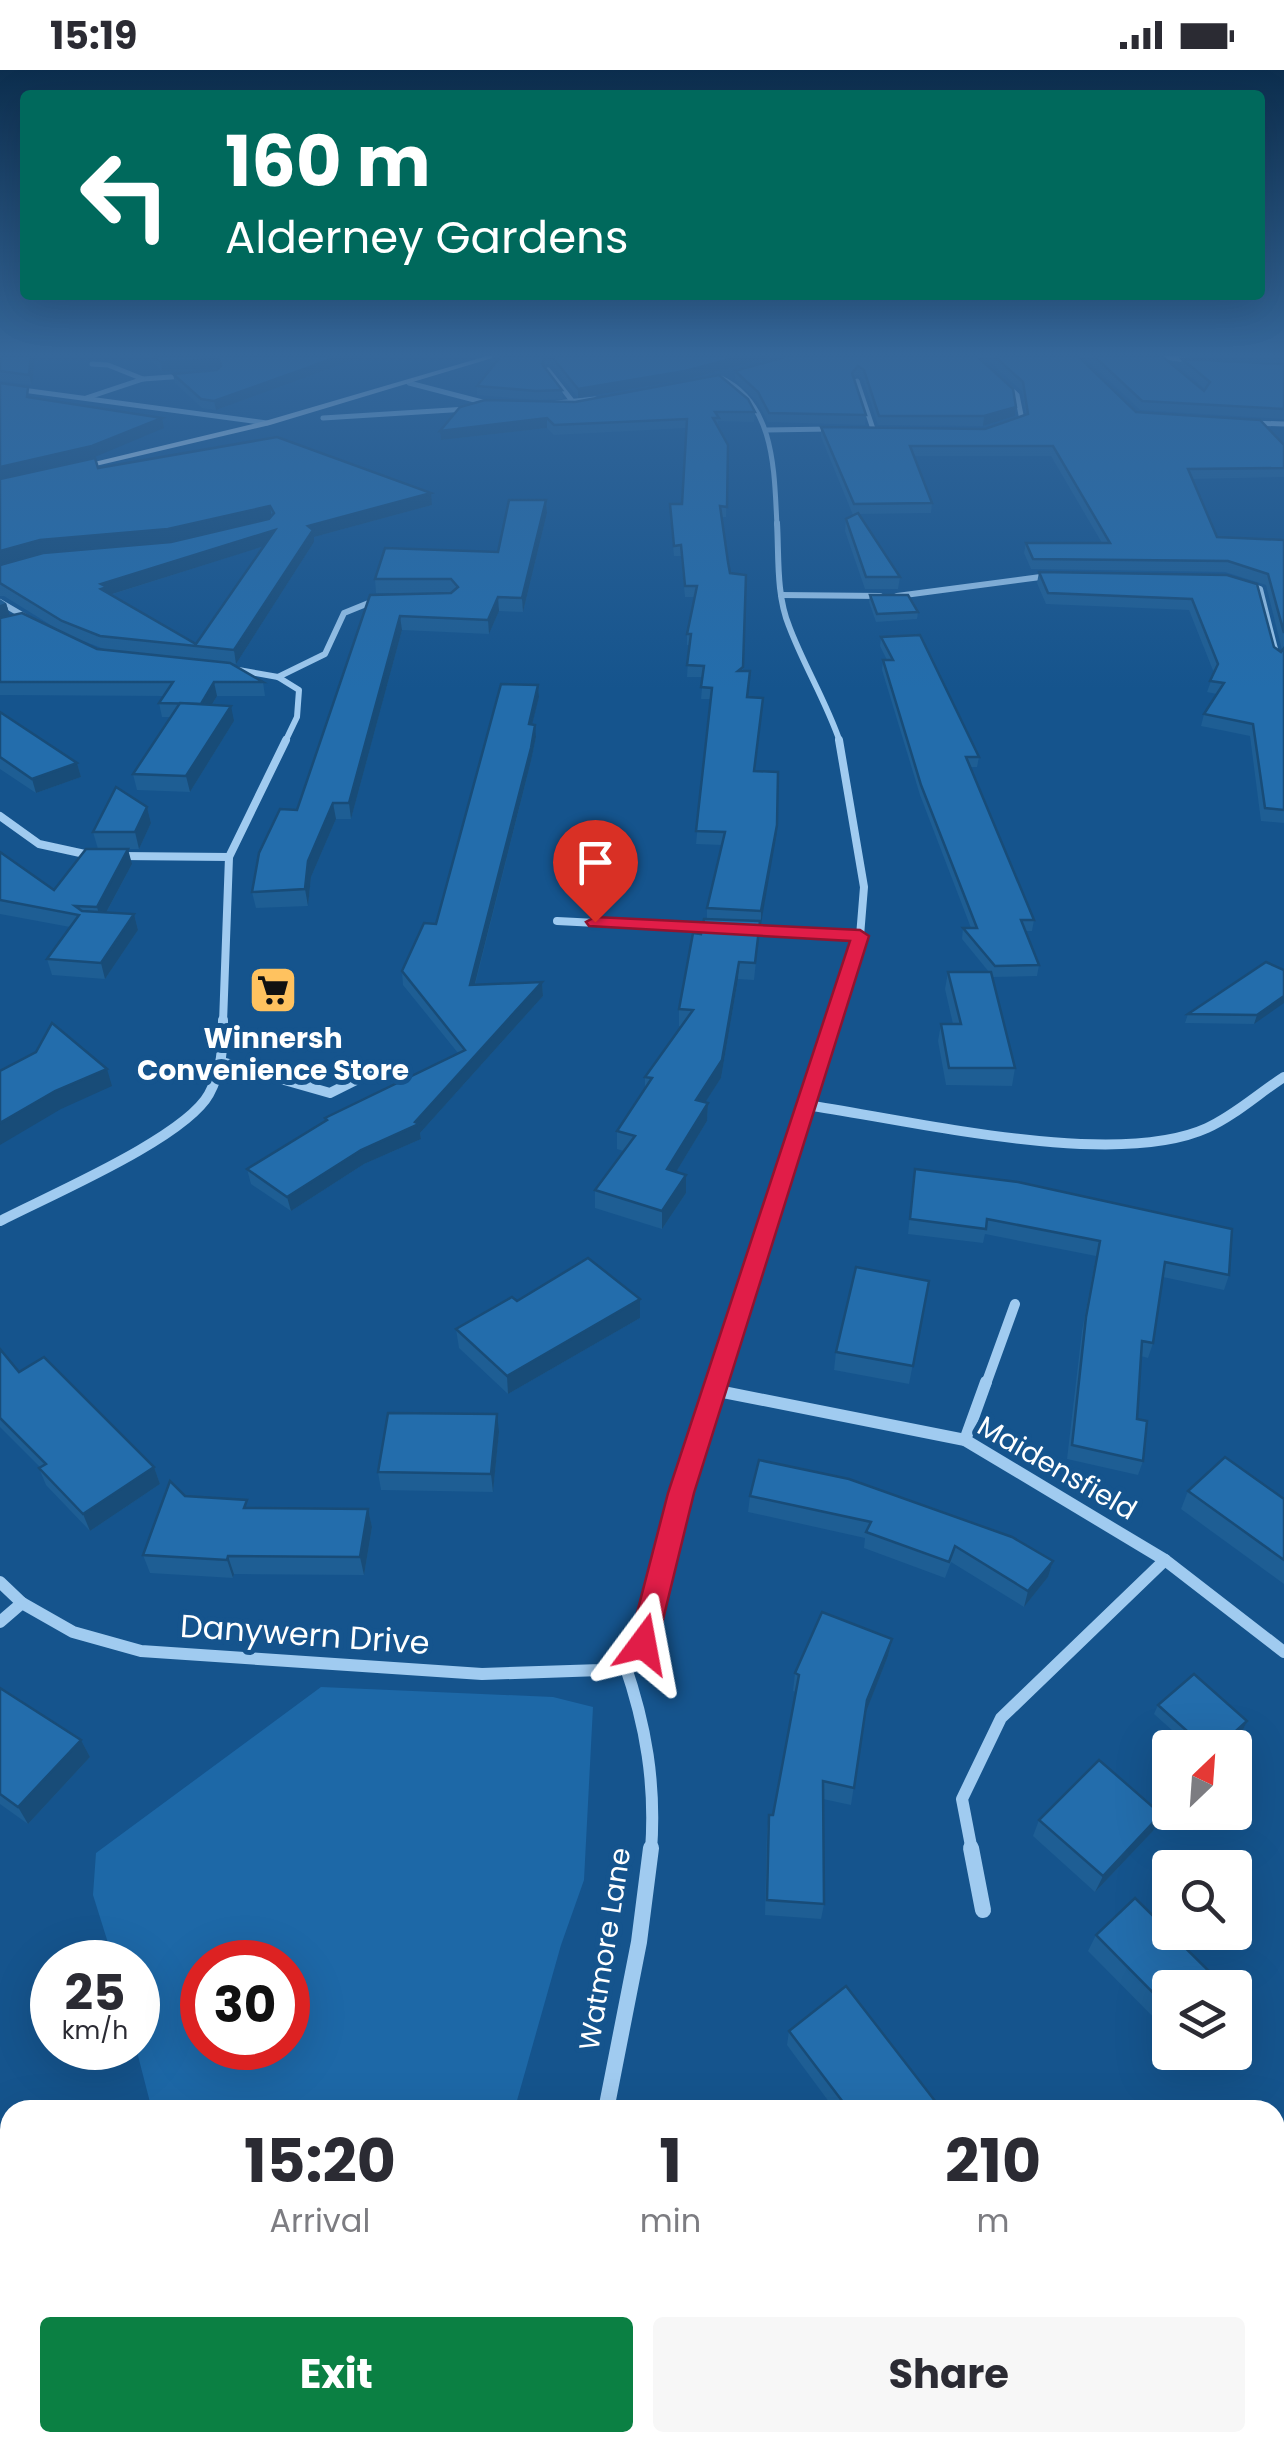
<!DOCTYPE html>
<style>
:root{--surface:#fff;--page:#f7f7f7;--text:#2b2b33;--muted:#7c7c81;--accent:#0b8043}
body{margin:0;font-family:Poppins,sans-serif;background:var(--page);color:var(--text);height:100vh;display:flex;flex-direction:column;font-size:38px;white-space:nowrap}
*{box-sizing:border-box;margin:0}
p{font-size:32px;color:var(--muted)}
.icon{flex:none;width:55px;height:55px;fill:none;stroke:currentColor;stroke-width:2;stroke-linecap:round;stroke-linejoin:round}
.map{position:relative;flex:1;overflow:hidden}
.panel{position:absolute;left:0px;top:2030px;width:1285px;height:352px;display:flex;flex-direction:column;background:var(--surface);border-radius:30px 30px 0 0;box-shadow:0 10px 40px #0002}
.panel>*{flex:none}
.top-card{position:absolute;left:20px;top:20px;width:1245px;height:210px;border-radius:10px;box-shadow:0 10px 40px #0002;background:#00695c;color:#fff;overflow:hidden}
.needle{width:65px;rotate:25deg}
.buttons{position:absolute;left:1152px;top:1660px;display:grid;gap:20px}
.buttons a{display:grid;place-items:center;width:100px;height:100px;border-radius:10px;background:var(--surface);box-shadow:0 10px 40px #0002;font-size:50px}
.speed{position:absolute;left:30px;top:1870px;display:flex;gap:20px;font-size:50px;font-weight:700;text-align:center}
.speed>*{display:grid;place-content:center;width:130px;height:130px;border-radius:50%;background:var(--surface);box-shadow:0 10px 40px #0002;line-height:1}
.speed small{font-size:25px;font-weight:400}
.speed .limit{border:15px solid #d22;background:#fff;color:#111}
.pin{position:absolute;display:grid;place-items:center;width:85px;height:85px;color:#fff;margin:-102px -42px;border-radius:50% 50% 50% 0;rotate:-45deg;box-shadow:0 0 10px #0007}
.pin .icon{rotate:45deg}
.me{position:absolute;width:110px;margin:-55px;rotate:13deg;stroke-linejoin:round;filter:drop-shadow(0 0 8px #0008)}
.turn{display:flex;align-items:center;gap:35px;height:210px;padding:0 40px;font-size:45px}
.turn .icon{width:130px;height:130px;stroke-width:2.5}
.turn b{display:block;font-size:70px;line-height:85px}
.eta{display:flex;justify-content:space-evenly;align-items:center;height:170px;text-align:center}
.eta b{font-size:60px;font-weight:700;line-height:70px}
.button{display:flex;gap:20px;margin-top:auto;padding:20px 40px}
.button a{flex:1;height:115px;border-radius:10px;background:var(--accent);color:#fff;font-size:40px;font-weight:700;line-height:115px;text-align:center}
.button a+a{background:var(--page);color:var(--text)}
.status{display:flex;justify-content:space-between;align-items:center;height:70px;padding:0 50px;background:var(--surface);direction:ltr}
.status svg{height:28px;fill:currentColor}
.map>svg:first-child{display:block}
</style>
<div class="status"><b>15:19</b><svg viewBox="0 0 49 12"><path d="M0 12V9h3v3zM5 12V6h3v6zM10 12V3h3v9zM15 12V0h3v12zM26 1h20v11H26zM47 4h2v5h-2z"/></svg></div>
<div class="map">
<svg width="1284" height="2382" viewBox="0 0 1284 2382">
<rect width="100%" height="100%" fill="#15548d"/>
<!-- green -->
<path fill="#1d68a7" fill-rule="evenodd" d="M321,1617l232,10 40,10 -9,173 -23,65 -45,159 -8,6h-356l-16,-62 2,-86h-24l-21,-67 3,-42zM202,1892h86v86h-86z"/>
<g fill="none" stroke-linecap="round" stroke-linejoin="round">
<!-- minor-far5 -->
<g stroke="#a0cbf0" stroke-width="5">
<path d="M1157,286l36,5"/>
<path d="M92,294l16,1 35,14"/>
<path d="M548,300l25,32"/>
<path d="M721,308c55,26 53,96 56,147"/>
<path d="M857,311l16,48"/>
<path d="M409,313l81,21"/>
<path d="M1005,314l12,11 5,25 -6,2"/>
<path d="M0,317l267,36"/>
<path d="M86,328l57,-19 42,-3"/>
<path d="M557,333l38,-4"/>
<path d="M323,348l144,-9"/>
<path d="M1250,353l34,1"/>
<path d="M766,360l65,-1"/>
</g>
<!-- minor-far4 -->
<g stroke="#a0cbf0" stroke-width="6">
<path d="M777,453c2,33 -1,71 12,103 15,40 37,75 51,116"/>
<path d="M1249,515l11,4 17,68"/>
<path d="M781,525l99,1"/>
<path d="M897,526l151,-20"/>
<path d="M0,532l29,17"/>
<path d="M227,598l51,9 21,13 -2,27 -12,25"/>
<path d="M278,607l47,-23 19,-41 32,-13"/>
</g>
<!-- minor-far3 -->
<g stroke="#a0cbf0" stroke-width="8">
<path d="M0,746l39,28 55,12"/>
<path d="M121,786l108,1"/>
<path d="M557,851l159,8"/>
<path d="M748,860l112,6"/>
<path d="M223,953l6,-166 57,-117"/>
<path d="M832,953l28,-87 4,-49 -25,-147"/>
</g>
<!-- minor-far2 -->
<g stroke="#a0cbf0" stroke-width="10">
<path d="M222,992l108,31 50,-25"/>
<path d="M806,1035c103,15 309,65 401,23 27,-12 52,-35 77,-51"/>
<path d="M0,1151c48,-25 185,-83 209,-127 13,-24 14,-47 14,-74"/>
<path d="M717,1314l116,-364"/>
<path d="M986,1314l29,-80"/>
</g>
<!-- minor-far1 -->
<g stroke="#a0cbf0" stroke-width="12">
<path d="M713,1320l252,50 200,120 119,92"/>
<path d="M965,1370l21,-58"/>
<path d="M0,1512l22,21 51,29 68,19 341,23 119,-4 23,-8 19,-18 28,-116 47,-146"/>
<path d="M0,1552l22,-19"/>
<path d="M624,1592c22,63 32,122 27,189"/>
<path d="M972,1781l-10,-52 39,-81 164,-158"/>
</g>
<!-- minor -->
<g stroke="#a0cbf0" stroke-width="16">
<path d="M971,1778l12,62"/>
<path d="M606,2040l33,-168 12,-94"/>
<path d="M0,2299l10,-10"/>
<path d="M562,2382l1,-10"/>
</g>
<!-- secondary -->
<path fill="#cee5fb" fill-rule="evenodd" d="M487,286h12l-229,69 -200,47 -5,-3 200,-48z"/>
</g>
<!-- wall -->
<g fill="#1e5e94" fill-rule="evenodd">
<path d="M0,286h35l-3,29 -32,-4z"/>
<path d="M146,286h218l-148,54 -14,-2 -27,-25 -2,-9 44,-4 2,-2 -57,3z"/>
<path d="M492,286h281l-88,24 -107,18 -25,-32 -7,-2 -1,4 17,22 1,9 -27,1 -59,-5v-9l19,-23 -4,-1z"/>
<path d="M977,286l39,51 -1,9 -32,10 -105,-1 -15,-46 -6,-4 -3,4 12,36 -1,10 -97,-3 -11,-21 -22,-21v-9z"/>
<path d="M983,286h95l58,56 148,33v32l-92,2 25,58 67,3v283l-23,-2 -11,-85 -49,-10 3,-12 13,-20 -10,-2 7,-19 -25,-63 -143,-6 -9,-21 2,-11 188,3 47,72 7,5 1,-2 -16,-65 -41,-13 -194,-3 -7,-16 2,-10h76l-51,-87h-137l18,47 -1,10 -72,1 41,63 -2,12h-33l-20,-58 1,-12 10,-5 -3,1 -32,-78v-10l164,2 41,-14 -4,-24z"/>
<path d="M1083,286h79l42,35 1,-2 -25,-22 2,-8 102,5v55l-144,-9z"/>
<path d="M1227,286h57v5z"/>
<path d="M460,337l295,5 -1,10 -36,-1v6l10,18 -2,72h-5l22,154 5,26 15,1 -8,73 21,67 -16,86 -6,56 -16,-1 -17,99 -16,24 3,1 -1,18 -31,51 10,21 -24,36 -67,-21v-18l29,-39 -7,-2v-18l28,-42v-12l36,-51h-2v-17l22,-75 6,-15v-11l15,-63 -26,-1 14,-145h-9l2,-22h-16l2,-32h-2v-11l8,-37h-10l-4,-41h-7l-4,-42v-10h12l4,-76 -132,7 -7,-7 -106,12 -1,-9z"/>
<path d="M98,398l334,37 -118,32v5l-78,122 -132,-15 -39,-15 -61,-38h-4v-31l171,-23 98,-24 -98,23 -127,11zM264,476l-68,98 -86,-49z"/>
<path d="M546,430l1,13 -24,99 -24,-1 -10,23 -87,-4 -51,189h-15l-25,58 -3,29 -52,2 -4,-16 45,-82 73,-215 73,-2h-67l-1,-14 123,-27z"/>
<path d="M870,525l48,17 -1,7 -41,3 -7,-20z"/>
<path d="M0,529l6,4 4,13 87,33 166,33 2,14h-48l-5,9 22,16 -44,71 -53,-2 -4,-16 38,-57h-9l-3,-14 5,-7 -164,-1z"/>
<path d="M881,567l98,120 -2,10h-7l64,153 -2,11h-6l13,34 -2,11 -44,1 -1,-2 23,93 -3,18 -66,-1 -8,-44 3,-17h12l-8,-35 3,-17h41l-27,-33 1,-11h8l-51,-133 -38,-125 1,-10h4l-7,-14z"/>
<path d="M538,615l1,12 -7,27 4,13 -5,24 -56,224 67,-3 1,14 -123,137 1,6 -57,25 -73,47 -40,-27 -4,-15 78,-47v-4l133,-65 -55,-68 -1,-14 34,-47z"/>
<path d="M0,642l77,51 4,14 -45,16 -36,-24z"/>
<path d="M147,737l4,16 -12,26h-41l-5,-17z"/>
<path d="M0,782l54,38 78,-26 -26,49 28,1 4,16 -33,49 -53,-4 -5,-16 23,-32 -70,-13z"/>
<path d="M1284,900l-30,54 -69,-1 3,-9z"/>
<path d="M915,1099l314,106 -5,15 -61,-13 -10,66 -5,15 -7,-2 -4,63 6,42 -5,14 -71,-16 15,-128 14,-75 -111,-22 -2,9 -75,-9z"/>
<path d="M929,1211l-20,103 -75,-14 2,-18z"/>
<path d="M640,1229v19l-132,76 -49,-46 -3,-19 61,-28z"/>
<path d="M0,1279l19,23 135,95 6,17 -70,47 -44,-46 -7,-17 1,-1 -40,-40z"/>
<path d="M499,1362l-6,60 -112,-2 -3,-18z"/>
<path d="M1188,1421l96,8v85l-103,-75z"/>
<path d="M185,1426l64,12 119,1 4,18 -8,48 -130,-1 -1,4 -83,-5 -7,-18z"/>
<path d="M750,1426l303,65 -5,16 -24,30 -73,-45 -6,16 -81,-30 1,-10 -117,-26z"/>
<path d="M892,1569l-4,17 -23,58 -14,91 -28,-6 1,105 -3,15 -56,-4 2,-84 2,-16h4l23,-123 -3,-1 2,-18z"/>
<path d="M0,1618l81,52 9,17 -62,67 -28,-20z"/>
<path d="M1158,1635l89,16 -4,9 -21,18h-30l-38,-34z"/>
<path d="M1161,1744l-8,17 -58,61 -62,-56 6,-16z"/>
<path d="M1096,1865l74,53v46l-82,-83z"/>
<path d="M789,1961l153,79h-107l-48,-65z"/>
</g>
<!-- shaded-wall -->
<g fill="#184c78">
<path d="M31,286h4l-3,29 -3,-10z"/>
<path d="M340,286h24l-148,54 -2,-9z"/>
<path d="M742,286h31l-88,24 -107,18v-9z"/>
<path d="M219,289l1,9 -58,3 -1,-9z"/>
<path d="M1016,337l-1,9 -32,10 1,-10z"/>
<path d="M162,348l2,10 -69,29 -95,22v-12z"/>
<path d="M547,348v10l-106,12 -1,-9z"/>
<path d="M431,423l1,12 -118,32v5l-78,122 -2,-14 74,-124z"/>
<path d="M546,430l1,13 -24,99 -1,-14z"/>
<path d="M270,436l2,12 -101,23 -127,11 -44,12v-13l40,-11z"/>
<path d="M275,460l2,12 -168,53 -5,7 -3,-18z"/>
<path d="M498,527l1,14 -10,23 -1,-14z"/>
<path d="M6,533l4,13 -10,4v-15z"/>
<path d="M400,546l2,14 -51,189 -2,-16z"/>
<path d="M214,612l3,14 -13,22 -3,-14z"/>
<path d="M538,615l1,12 -10,40v-13z"/>
<path d="M231,636l3,15 -44,71 -4,-16z"/>
<path d="M535,655l1,12 -5,24 -60,238 -1,-14z"/>
<path d="M77,693l4,14 -45,16 -4,-14z"/>
<path d="M333,733l3,16 -25,58 -3,29 -3,-17 3,-28z"/>
<path d="M147,737l4,16 -12,26 -4,-17z"/>
<path d="M777,755l-1,13 -15,86v-13z"/>
<path d="M128,779l4,15 -31,58 -4,-15z"/>
<path d="M134,844l4,16 -33,49 -4,-16z"/>
<path d="M739,892l-1,17 -17,99 -26,40 1,-18z"/>
<path d="M542,912l1,14 -123,137 1,6 -57,25 -73,47 -4,-14 74,-47 54,-28z"/>
<path d="M1284,926v7l-30,21 3,-9z"/>
<path d="M107,999l5,17 -51,23 -61,36v-22l55,-32z"/>
<path d="M708,1033l-1,18 -40,66v-18z"/>
<path d="M686,1105v18l-24,36v-18z"/>
<path d="M640,1229v19l-132,76 -1,-18z"/>
<path d="M497,1344l2,18 -6,60 -2,-18z"/>
<path d="M154,1397l6,17 -70,47 -7,-17z"/>
<path d="M368,1439l4,18 -8,48 -4,-18z"/>
<path d="M228,1486l6,18 -1,4 -6,-18z"/>
<path d="M1053,1491l-5,16 -24,30 4,-16z"/>
<path d="M892,1569l-4,17 -24,61 3,-17z"/>
<path d="M1247,1651l-4,9 -21,18h-5z"/>
<path d="M81,1670l9,17 -62,67 -10,-17z"/>
<path d="M1161,1744l-8,17 -58,61 8,-16z"/>
<path d="M194,2372h23l-16,10h-23z"/>
<path d="M272,2372h28l-24,10h-15l-4,-4z"/>
</g>
<!-- building -->
<g fill="#236dac" stroke="#184c78" stroke-width="2.5" fill-rule="evenodd">
<path d="M0,286h31l-2,19 -29,-4z"/>
<path d="M153,286h187l-126,45 -13,-2 -28,-25 44,-4 4,-4 -2,-7 -58,3z"/>
<path d="M501,286h45l-4,8 20,26 -26,1 -59,-5z"/>
<path d="M547,286h195l-57,15 -107,18 -25,-31z"/>
<path d="M788,286h189l36,33 3,18 -32,9h-105l-15,-46 -6,-4 -6,7 14,42 -97,-2 -11,-21 -23,-21z"/>
<path d="M994,286h84l58,56 124,8 24,25v23l-96,1 29,68 67,3v93l-16,-59 -40,-13 -195,-2 -7,-16h84l-57,-97h-143l22,57 -78,1 -33,-77 164,2 43,-15 -5,-32z"/>
<path d="M1094,286h68l42,35 6,-9 -28,-23 102,5v45l-142,-8z"/>
<path d="M719,305l29,24 7,13h-40l4,6h-6l15,27 -1,62 -7,-1 8,56 2,11 16,2 -3,92 -5,4h12l-3,26 16,1 -9,73 24,1 -1,53 -16,86 -54,-3 18,-76 -29,-1 16,-143 -11,-1 3,-21 -17,-1 4,-31h-4l10,-48h-12l-4,-41 -7,1 -4,-42h12l5,-85 -133,6 -7,-7 -107,13 20,-24 25,-7 90,2z"/>
<path d="M0,313l28,4 -1,10 135,21 -70,28 -92,21z"/>
<path d="M277,367l154,56 -123,33 5,4 -79,120 -134,-14 -38,-15 -62,-38v-18l43,-12 128,-11 98,-23 5,-6 -4,-7 -102,23 -128,11 -40,11v-72l95,-21 3,10zM275,460l-79,114 -95,-55 6,-2 -6,-3z"/>
<path d="M509,430h37l-24,98 -24,-1 -10,23 -88,-4 -51,187h-16l-25,58 -3,28 -53,3 7,-39 21,-44 17,1 73,-215 81,-2 7,-6 -7,-8h-76l10,-31 113,4z"/>
<path d="M858,443l42,64h-34l-20,-58z"/>
<path d="M1039,502l188,3 30,9 17,63 7,5 3,-4v162l-19,-2 -12,-84 -49,-10 20,-31 -14,-2 8,-17 -26,-65 -144,-6z"/>
<path d="M870,525h38l10,17 -41,2z"/>
<path d="M22,543l75,36 133,14 33,19h-49l-13,22 -42,-1 14,-21h-173v-64z"/>
<path d="M920,565l59,122h-13l68,163h-13l18,45 -44,1 -32,-38h14l-56,-143 -38,-125h10l-12,-23z"/>
<path d="M501,614l37,1 -9,39 6,1 -4,23 -61,237 72,-3 -127,140 4,2 -58,26 -74,47 -40,-28 80,-49 -2,-2 140,-68 -63,-79 22,-48 12,1z"/>
<path d="M180,633l51,3 -45,70 -53,-2z"/>
<path d="M0,642l77,51 -45,16 -32,-22z"/>
<path d="M116,717l31,20 -12,25h-42z"/>
<path d="M86,779h42l-31,58 -22,-1 7,5 52,3 -33,49 -54,-4 32,-44 -79,-15v-48l54,38z"/>
<path d="M704,849l56,2 -5,42 -16,-1 -17,98 -26,40 12,3 -41,66 19,6 -24,36 -67,-21 40,-54 -18,-5 35,-53 -7,-1 48,-67 -14,-1 14,-76 8,1z"/>
<path d="M1266,892l18,8v26l-27,19 -69,-1z"/>
<path d="M948,902h43l24,96h-66l-8,-44h20z"/>
<path d="M52,953l55,46 -52,22 -55,32v-52l36,-19z"/>
<path d="M915,1099l103,13 214,47 -3,46 -64,-13 -12,81 -11,-2 -5,78 10,2 -4,40 -71,-16 14,-128 14,-76 -113,-22 -1,10 -76,-10z"/>
<path d="M588,1188l52,41 -133,77 -51,-47 56,-32 5,4z"/>
<path d="M856,1197l73,14 -16,85 -77,-14z"/>
<path d="M0,1279l19,23 25,-15 110,110 -71,47 -44,-46 7,-4 -46,-46z"/>
<path d="M388,1343l109,1 -6,60 -113,-2z"/>
<path d="M1225,1387l59,42v61l-96,-69z"/>
<path d="M759,1390l90,19 163,58 41,24 -25,30 -73,-45 -6,16 -83,-30 5,-10 -121,-26z"/>
<path d="M170,1411l15,15 62,4 -3,8 124,1 -8,48 -132,-1 -1,4 -84,-5z"/>
<path d="M822,1542l70,27 -25,61 -13,88 -31,-7 1,123 -57,-4 2,-85h4l26,-140 -4,-2z"/>
<path d="M1194,1604l53,47 -30,27h-11l-48,-43z"/>
<path d="M0,1618l81,52 -63,67 -18,-13z"/>
<path d="M1099,1690l62,54 -58,62 -64,-56z"/>
<path d="M1135,1828l91,90h-56v22l-74,-75z"/>
<path d="M846,1916l96,124h-68l-4,-5 -6,5h-15l-60,-79z"/>
<path d="M54,2372h140l-16,10h-122z"/>
<path d="M256,2372h16l-15,6z"/>
<rect x="792" y="2372" width="102" height="10"/>
</g>
<!-- sky -->
<linearGradient id="sky" x2="0" y2="1"><stop stop-color="#0c2e4e"/><stop offset="0.46" stop-color="#35679a"/><stop offset="1" stop-color="#35679a" stop-opacity="0"/></linearGradient>
<rect width="1284" height="619" fill="url(#sky)"/>
<!-- route -->
<path fill="#e11d48" stroke="#92132f" stroke-width="2.5" d="M595,847l265,13 9,6 -175,557 -37,151 -4,9 -10,3 -10,-3 -4,-9 39,-151 182,-552 -261,-15 -3,-4z"/>
<!-- icons -->
<defs>
<g id="supermarket-square" transform="scale(2.5)"><rect x="-9" y="-9" width="18" height="18" rx="4" fill="#ffc25f" stroke="#15548d"/><path d="M-6-5.5h2.5l.6 2H6L4.5 2H-2.5L-4.4-4H-6ZM-1.5 3.2a1.3 1.3 0 1 0 .1 0ZM3 3.2a1.3 1.3 0 1 0 .1 0Z" fill="#111"/></g>
</defs>
<g fill-rule="evenodd">
<use href="#supermarket-square" x="273" y="920"/>
</g>
<g text-anchor="middle" dominant-baseline="central" stroke-width="10" stroke-linejoin="round" paint-order="stroke">
<!-- poi labels -->
<g font-size="28" font-weight="bold" fill="#fff" stroke="#15548d">
<text x="273" y="968">Winnersh<tspan x="273" dy="32">Convenience Store</tspan></text>
</g>
<!-- street labels -->
<g font-size="28" fill="#fff" stroke="#15548d">
<text transform="translate(1057 1398) rotate(30)">Maidensfield</text>
<text transform="translate(605 1879) rotate(-81)">Watmore Lane</text>
</g>
<!-- near-street labels -->
<g font-size="32" fill="#fff" stroke="#15548d">
<text transform="translate(305 1564) rotate(4)">Danywern Drive</text>
</g>
</g>
</svg>
<div class="buttons">
<a><svg class="needle" viewBox="-14 -14 28 28"><path d="M0-13l5 13h-10z" fill="#e53935"/><path d="M0 13l5-13h-10z" fill="#7c7c81"/></svg></a>
<a><svg class="icon" aria-label="search" viewBox="0 0 24 24"><circle cx="10" cy="10" r="6"/><path d="M15 15l6 6"/></svg></a>
<a><svg class="icon" aria-label="layers" viewBox="0 0 24 24"><path d="M12 4l9 5-9 5-9-5zM3 14l9 5 9-5"/></svg></a>
</div>
<div class="speed"><div>25<small>km/h</small></div><div class="limit">30</div></div>
<div class="pin" style="left:595px;top:852px;background:#d93025"><svg class="icon" aria-label="arrive" viewBox="0 0 24 24"><path d="M6 21V4h12l-3 4 3 4H6"/></svg></div>
<svg class="me" style="left:643px;top:1574px" viewBox="-20 -20 40 40"><path d="M0-17L14 15 0 8-14 15z" fill="#e11d48" stroke="#fff" stroke-width="4"/></svg>
<div class="top-card">
<div class="turn"><svg class="icon" aria-label="left" viewBox="0 0 24 24"><path d="M17 20v-9H6M10 6l-5 5 5 5"/></svg><div><b>160 m</b>Alderney Gardens</div></div>
</div>
<section class="panel">
<div class="eta">
<div><b>15:20</b><p>Arrival</p></div>
<div><b>1</b><p>min</p></div>
<div><b>210</b><p>m</p></div>
</div>
<div class="button"><a>Exit</a><a>Share</a></div>
</section>
</div>
